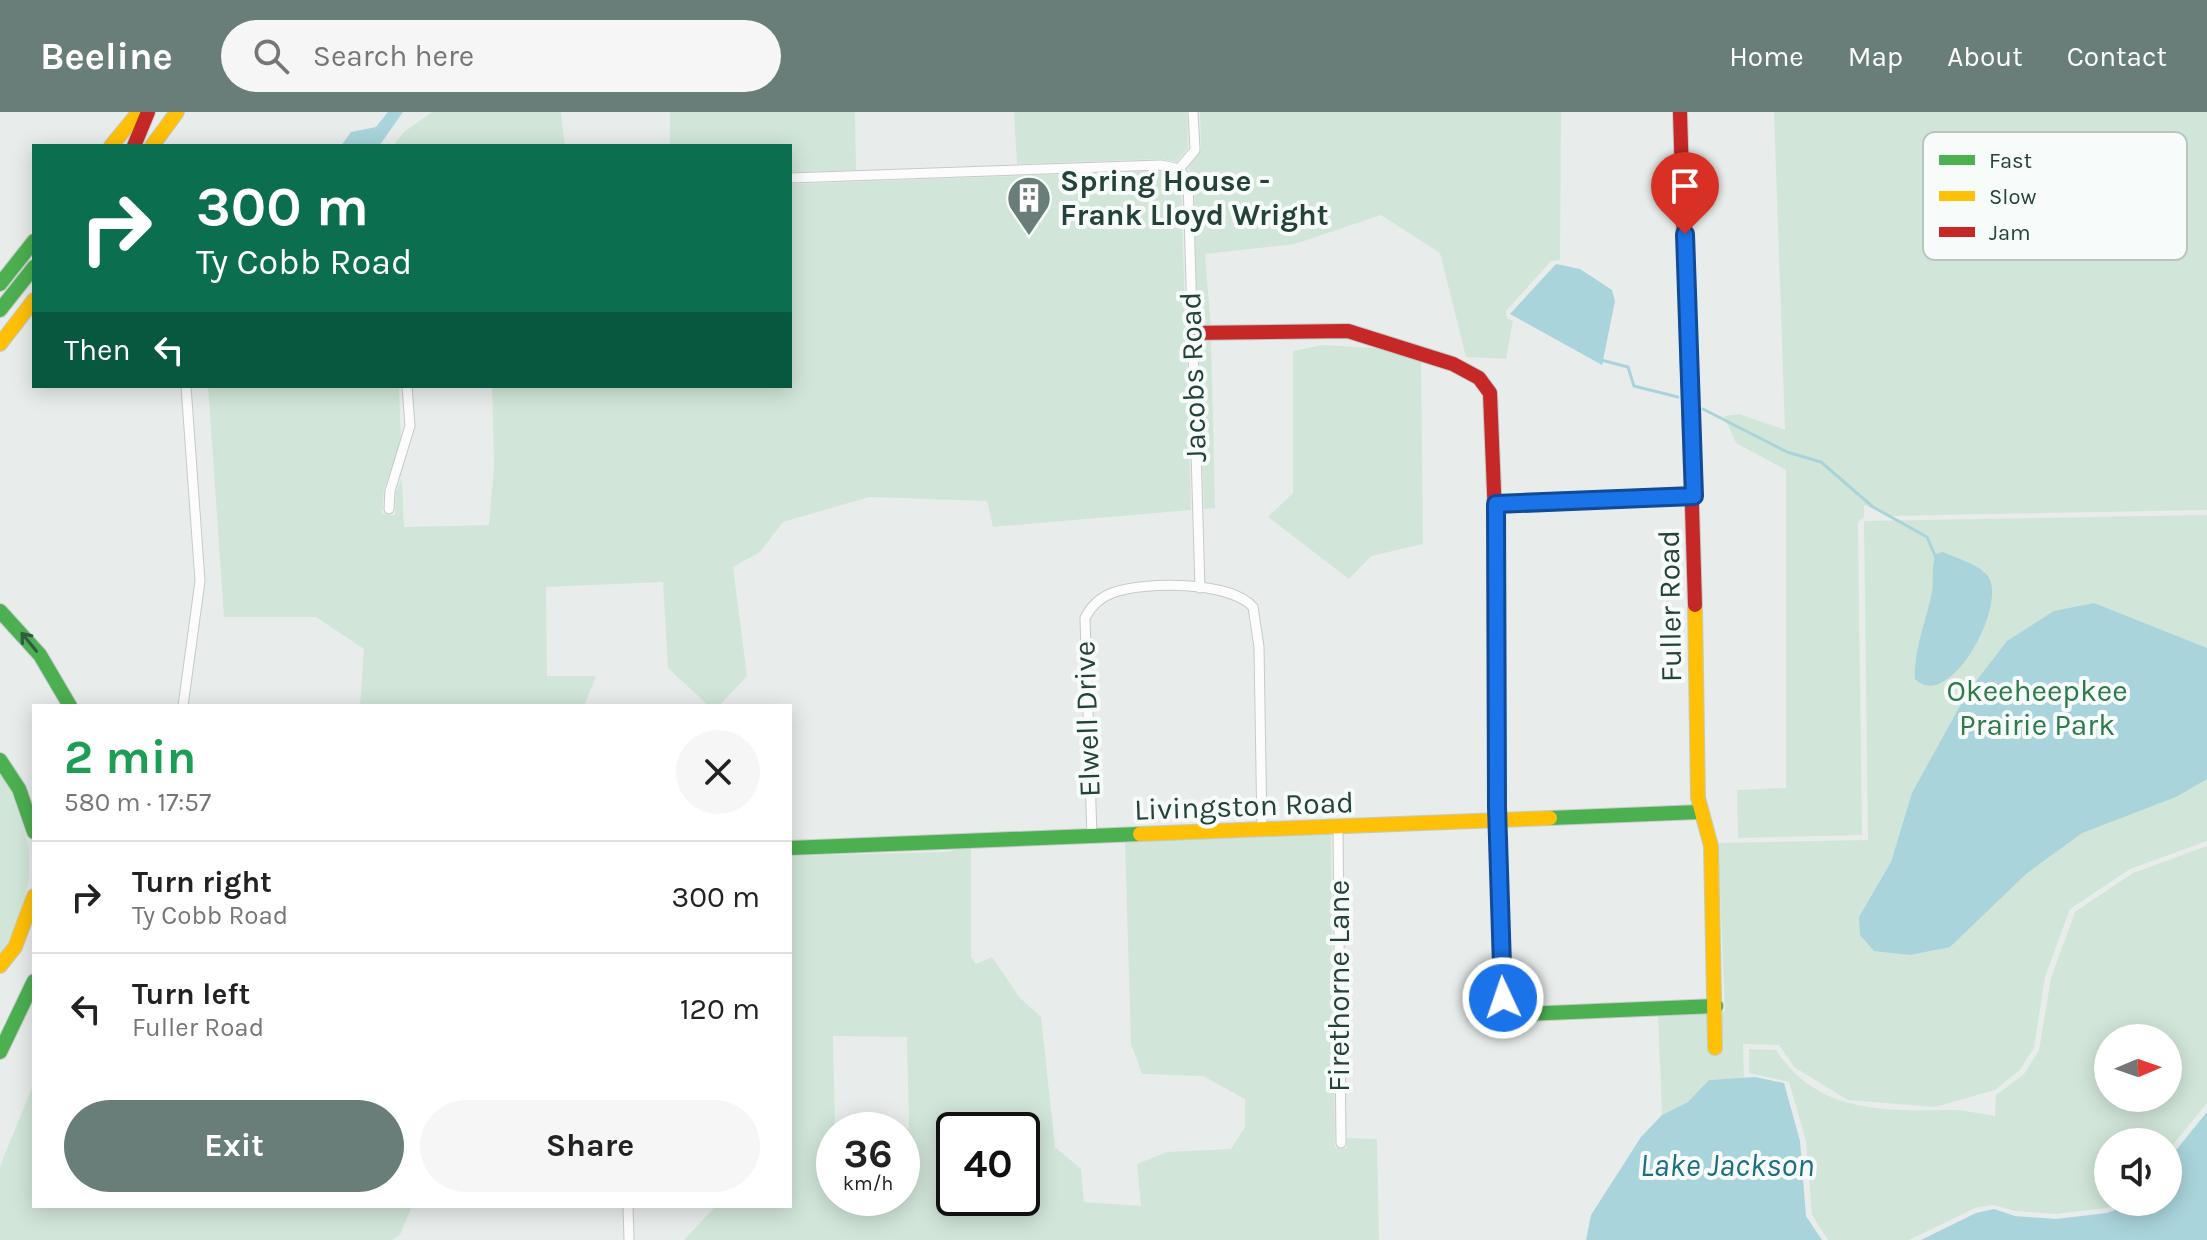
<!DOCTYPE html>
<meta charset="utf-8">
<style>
:root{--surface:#fff;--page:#f6f6f6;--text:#222;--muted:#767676;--line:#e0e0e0;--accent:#697e78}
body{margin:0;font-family:Karla,sans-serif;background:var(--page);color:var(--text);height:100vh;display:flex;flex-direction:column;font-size:30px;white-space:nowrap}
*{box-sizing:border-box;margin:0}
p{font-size:26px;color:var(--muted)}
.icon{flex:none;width:44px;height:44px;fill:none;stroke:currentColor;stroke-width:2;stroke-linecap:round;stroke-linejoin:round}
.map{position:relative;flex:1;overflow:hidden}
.side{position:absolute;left:32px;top:592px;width:760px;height:504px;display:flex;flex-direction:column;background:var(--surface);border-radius:0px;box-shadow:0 4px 20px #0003}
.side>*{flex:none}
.hud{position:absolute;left:32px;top:32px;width:760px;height:244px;border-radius:0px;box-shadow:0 4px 20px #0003;background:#0b6e4f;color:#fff;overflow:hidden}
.needle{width:52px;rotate:88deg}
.controls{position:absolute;left:2094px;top:912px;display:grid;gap:16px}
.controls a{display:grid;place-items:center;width:88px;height:88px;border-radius:50%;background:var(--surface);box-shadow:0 4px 20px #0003;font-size:40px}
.speed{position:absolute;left:816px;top:1000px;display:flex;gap:16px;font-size:40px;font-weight:700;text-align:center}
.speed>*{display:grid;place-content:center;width:104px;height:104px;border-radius:50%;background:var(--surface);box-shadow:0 4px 20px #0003;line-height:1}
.speed small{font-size:20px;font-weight:400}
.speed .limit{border:4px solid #111;border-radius:12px;background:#fff;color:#111}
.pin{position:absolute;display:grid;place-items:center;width:68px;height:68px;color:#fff;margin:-82px -34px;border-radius:50% 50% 50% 0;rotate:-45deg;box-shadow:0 0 8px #0007}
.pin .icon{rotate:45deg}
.me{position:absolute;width:88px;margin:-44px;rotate:357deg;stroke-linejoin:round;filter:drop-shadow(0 0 6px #0008)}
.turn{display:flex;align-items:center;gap:28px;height:168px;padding:0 32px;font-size:36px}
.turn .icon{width:104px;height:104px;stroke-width:2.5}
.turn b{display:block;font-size:56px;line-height:68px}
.then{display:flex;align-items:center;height:76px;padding:0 32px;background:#0003;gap:16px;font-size:30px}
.round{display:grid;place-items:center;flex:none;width:84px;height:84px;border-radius:42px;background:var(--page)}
.head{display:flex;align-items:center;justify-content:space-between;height:136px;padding:0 32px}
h1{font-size:48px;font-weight:700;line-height:60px;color:#1e9e55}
.primary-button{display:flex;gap:16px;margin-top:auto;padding:16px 32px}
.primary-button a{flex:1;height:92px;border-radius:48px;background:var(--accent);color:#fff;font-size:32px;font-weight:700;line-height:92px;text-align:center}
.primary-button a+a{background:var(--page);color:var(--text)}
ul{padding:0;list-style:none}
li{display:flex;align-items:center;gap:24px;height:112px;padding:0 32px;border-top:2px solid var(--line)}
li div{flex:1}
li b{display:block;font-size:30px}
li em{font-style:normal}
header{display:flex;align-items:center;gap:48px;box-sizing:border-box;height:112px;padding:0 40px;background:var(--accent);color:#fff}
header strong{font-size:38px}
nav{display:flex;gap:44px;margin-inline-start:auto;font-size:28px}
.search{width:560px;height:72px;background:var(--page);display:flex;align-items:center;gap:20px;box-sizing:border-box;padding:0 28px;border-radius:44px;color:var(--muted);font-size:30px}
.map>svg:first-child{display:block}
</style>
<header>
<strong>Beeline</strong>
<div class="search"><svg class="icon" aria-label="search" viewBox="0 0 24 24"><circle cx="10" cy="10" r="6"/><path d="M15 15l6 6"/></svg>Search here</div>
<nav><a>Home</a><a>Map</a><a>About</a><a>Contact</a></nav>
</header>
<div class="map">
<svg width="2207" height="1128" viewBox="0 0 2207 1128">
<rect width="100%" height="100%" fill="#e8edeb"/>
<!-- green -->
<g fill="#d1e6d8" fill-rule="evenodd">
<path d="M432,0h129l4,34h-172l11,-14z"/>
<path d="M670,0h185l1,58 -66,3v-27h-120z"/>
<path d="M1014,0h173l1,36 -11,14 -16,-3 -144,5z"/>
<path d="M1200,0h361l-1,148 -9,1 -45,50 1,7 6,3 -7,38 -40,-2 -26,-104 -59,-38 -86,29 -90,10 6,73 -14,-4 -3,-143 -6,-12 13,-18z"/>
<path d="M1774,0h433v398l-316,6 -27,-11v12l-6,5 4,313 -124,3 -1,-48 49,-2v-318l-50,-27 -12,-27 15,-2 46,16z"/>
<path d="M1161,59l15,3 5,7 10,329 -198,17 -6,-26 -118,-4 -86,25 -23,30 -27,15 14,109 -28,30h-10l-41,-38 -5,-86 -117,5 1,89h49l-12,30h-224l4,-57 -48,-32h-92l-16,-231h191l2,57 -17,46 -2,25 13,1 1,-23 6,-14 2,49 85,-2 5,-59 -2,-80h298v-202z"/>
<path d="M1211,226l4,170 -11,1 -7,-170z"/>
<path d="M1323,233l67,4 31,10 2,185 -52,12 -22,23 -81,-62 25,-24v-142z"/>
<path d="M2207,403v326l-77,28 -60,40 -25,68 -11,71 -14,22 -25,20 -60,17 -87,-7 -54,-33 -15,-22 -36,-1 1,34 -35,2 -21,22 -26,13 -4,-101 67,-3 -7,-168 150,-3 -4,-319z"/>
<path d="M0,660c9,11 13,25 18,39 23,57 8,94 -18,147z"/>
<path d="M1331,722l4,314h12v-10l30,1 2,101h-695l32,-34h74v-350l155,-4 26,-5v110l5,7 16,-7 28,41 21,19 14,130 26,22 3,33 57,4 -4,-42 30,-12 64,-3 14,-22v-28l-42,-23 -61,-2 -11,-30 -6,-202zM833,924l74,1 2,92 -74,-3zM834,1018h68v68h-68zM954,1018h68v68h-68z"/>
<path d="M2207,734v257l-39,48v-9h-60v60h15l-17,6 -50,6 -40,-3 -23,-6 -18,3 -66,32h-81l-16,-25 -6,-74 -17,-59 -40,-9v-24l27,1c41,62 104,61 170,60 16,-1 34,4 49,6l1,-21 28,-21 15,-24 12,-72 24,-66 58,-39zM2108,926h60v60h-60z"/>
<path d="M34,971v123h378l-12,29 -9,5h-391v-74z"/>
</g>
<!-- water -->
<g fill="#a9d4db">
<path d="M388,0h15l-24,34h-38l10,-14 25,-5z"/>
<path d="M1556,152l24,5 32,21 3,11 -13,64 -92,-51z"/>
<path d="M1943,440c15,7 33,11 44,23 23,26 -37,139 -72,104 -1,-31 11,-57 17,-87 2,-13 -1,-26 4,-38z"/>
<path d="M2094,491l113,45v131l-31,18 -94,36 -56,41 -76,73 -40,8 -36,-4 -14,-16 -1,-18 32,-55 21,-69 55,-100 40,-52 47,-30z"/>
<path d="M1755,965l29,6 16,58 6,75 16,24h-236l5,-25 50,-78 21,-22 26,-13 21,-22z"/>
<path d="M2207,1000v128h-286l55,-27 18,-4 21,7 41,3 51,-6 30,-11h31v-42z"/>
</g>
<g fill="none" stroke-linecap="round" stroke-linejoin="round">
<!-- stream -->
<g stroke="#a9d4db" stroke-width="3">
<path d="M1601,248l27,7 6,19 44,11"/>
<path d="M1703,297l84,43 34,10 52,45 54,30 9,21"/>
</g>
<!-- street casing -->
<g stroke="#c5cac8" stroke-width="11">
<g id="street">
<path d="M1179,57l9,11 12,408"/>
<path d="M1179,57l16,-19 -2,-38"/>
<path d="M790,66l371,-13 18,4"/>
<path d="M1496,392l198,-8"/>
<path d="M389,397l1,-18 20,-65 -3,-40"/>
<path d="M183,594l17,-125 -14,-195"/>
<path d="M1338,717l3,314"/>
<path d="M1092,725l-7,-219c6,-12 14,-20 27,-25 32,-12 118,-12 141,14l6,40 3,184"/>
<path d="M628,1094l1,34"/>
</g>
</g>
<!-- fast casing -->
<g stroke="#c3cbc8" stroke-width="16">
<g id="fast">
<path d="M0,172l34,-43"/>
<path d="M0,198l34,-43"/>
<path d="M0,499l40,44 30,51"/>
<path d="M1497,627l6,259 7,11 14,5 192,-8"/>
<path d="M0,648l19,29 15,43"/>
<path d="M1550,706l150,-6"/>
<path d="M790,736l350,-14"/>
<path d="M0,940l34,-71"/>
</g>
</g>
<!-- slow casing -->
<g stroke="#c3cbc8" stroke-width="16">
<g id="slow">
<path d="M111,34l28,-34"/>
<path d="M152,34l25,-34"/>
<path d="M0,232l34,-44"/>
<path d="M1695,493l3,193 13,48 4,202"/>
<path d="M1140,722l410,-16"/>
<path d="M0,854l15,-19 19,-51"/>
</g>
</g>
<!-- jam casing -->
<g stroke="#c3cbc8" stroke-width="16">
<g id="jam">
<path d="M1680,0l15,493"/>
<path d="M134,34l14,-34"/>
<path d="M1191,221l157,-2 105,33 26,14 11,15 8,197 -1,149"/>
</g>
</g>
<!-- street -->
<use href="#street" stroke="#fcfcfc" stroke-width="9"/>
<!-- fast -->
<use href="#fast" stroke="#4caf50" stroke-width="14"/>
<!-- slow -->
<use href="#slow" stroke="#ffc107" stroke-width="14"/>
<!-- jam -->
<use href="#jam" stroke="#c62828" stroke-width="14"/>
</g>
<!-- one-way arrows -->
<defs><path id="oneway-shaft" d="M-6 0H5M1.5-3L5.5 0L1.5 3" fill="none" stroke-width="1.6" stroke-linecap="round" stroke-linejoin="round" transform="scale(2)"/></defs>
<use stroke="#2e5d40" href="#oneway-shaft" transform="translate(29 530) rotate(-129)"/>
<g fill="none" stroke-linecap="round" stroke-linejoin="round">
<!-- route casing -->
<g stroke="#114b97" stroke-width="20">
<path id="route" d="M1503,886l-6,-191 -1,-303 198,-8 -9,-262"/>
</g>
<!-- route -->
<use href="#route" stroke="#1a73e8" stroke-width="14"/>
</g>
<!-- icons -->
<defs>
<g id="building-pin" transform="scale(2.3)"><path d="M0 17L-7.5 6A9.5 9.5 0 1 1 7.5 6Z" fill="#697e78" stroke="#f7fbf9"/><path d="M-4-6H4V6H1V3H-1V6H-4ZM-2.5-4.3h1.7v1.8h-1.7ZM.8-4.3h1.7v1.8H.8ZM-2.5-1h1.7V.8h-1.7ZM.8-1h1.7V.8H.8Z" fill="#fff"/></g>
</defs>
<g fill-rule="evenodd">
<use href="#building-pin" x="1029" y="86"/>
</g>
<g text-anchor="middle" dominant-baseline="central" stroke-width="8" stroke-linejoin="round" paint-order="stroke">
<!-- poi labels -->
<g font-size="30" font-weight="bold" fill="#24423a" stroke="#f7fbf9" text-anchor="start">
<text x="1060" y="69">Spring House -<tspan x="1060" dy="34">Frank Lloyd Wright</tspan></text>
</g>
<!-- street labels -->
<g font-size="30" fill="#24423a" stroke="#f7fbf9">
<text transform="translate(1193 265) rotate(-92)">Jacobs Road</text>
<text transform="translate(1670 494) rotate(-91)">Fuller Road</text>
<text transform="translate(1087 607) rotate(-92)">Elwell Drive</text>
<text transform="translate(1244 694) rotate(-2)">Livingston Road</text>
<text transform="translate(1339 874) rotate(-90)">Firethorne Lane</text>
</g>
<!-- park labels -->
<g font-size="30" fill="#2d7a4b" stroke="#f7fbf9">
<text x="2037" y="579">Okeeheepkee<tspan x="2037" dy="34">Prairie Park</tspan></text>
</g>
<!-- water labels -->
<g font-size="32" font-style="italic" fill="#1c6f80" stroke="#f7fbf9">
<text x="1727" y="1053">Lake Jackson</text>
</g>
</g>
<!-- legend -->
<rect x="1923" y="20" width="264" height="128" rx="12" fill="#f7fbf9" stroke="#b8c4c0" stroke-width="2"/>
<rect x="1939" y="43" width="36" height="10" fill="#4caf50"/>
<rect x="1939" y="79" width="36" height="10" fill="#ffc107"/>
<rect x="1939" y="115" width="36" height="10" fill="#c62828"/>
<g font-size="22" fill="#24423a">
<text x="1989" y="56">Fast</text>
<text x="1989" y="92">Slow</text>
<text x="1989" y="128">Jam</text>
</g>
</svg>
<div class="controls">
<a><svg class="needle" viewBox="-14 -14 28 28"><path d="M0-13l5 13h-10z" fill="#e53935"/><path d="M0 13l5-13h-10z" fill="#767676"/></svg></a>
<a><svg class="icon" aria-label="sound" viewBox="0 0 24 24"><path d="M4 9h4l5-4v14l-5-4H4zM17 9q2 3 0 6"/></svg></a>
</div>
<div class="speed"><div>36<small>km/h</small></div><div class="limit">40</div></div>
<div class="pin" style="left:1685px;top:122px;background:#d93025"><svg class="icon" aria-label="arrive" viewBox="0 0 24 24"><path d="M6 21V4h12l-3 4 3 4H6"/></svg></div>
<svg class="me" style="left:1503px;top:886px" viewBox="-20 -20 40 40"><circle r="17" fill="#1a73e8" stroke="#fff" stroke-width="3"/><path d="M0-11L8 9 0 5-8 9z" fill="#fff"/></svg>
<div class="hud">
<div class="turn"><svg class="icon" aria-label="right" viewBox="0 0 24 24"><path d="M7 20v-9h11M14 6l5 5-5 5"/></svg><div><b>300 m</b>Ty Cobb Road</div></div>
<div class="then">Then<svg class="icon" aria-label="left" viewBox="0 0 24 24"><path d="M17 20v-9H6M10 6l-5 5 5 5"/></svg></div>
</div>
<section class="side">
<div class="head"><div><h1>2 min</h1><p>580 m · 17:57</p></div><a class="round"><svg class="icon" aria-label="close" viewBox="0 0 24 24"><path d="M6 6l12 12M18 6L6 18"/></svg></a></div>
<ul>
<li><svg class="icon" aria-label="right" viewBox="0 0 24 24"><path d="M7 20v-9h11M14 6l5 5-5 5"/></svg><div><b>Turn right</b><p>Ty Cobb Road</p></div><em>300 m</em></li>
<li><svg class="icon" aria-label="left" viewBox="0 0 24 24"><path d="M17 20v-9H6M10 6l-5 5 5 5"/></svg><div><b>Turn left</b><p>Fuller Road</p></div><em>120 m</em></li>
</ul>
<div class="primary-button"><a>Exit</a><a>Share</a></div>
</section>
</div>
